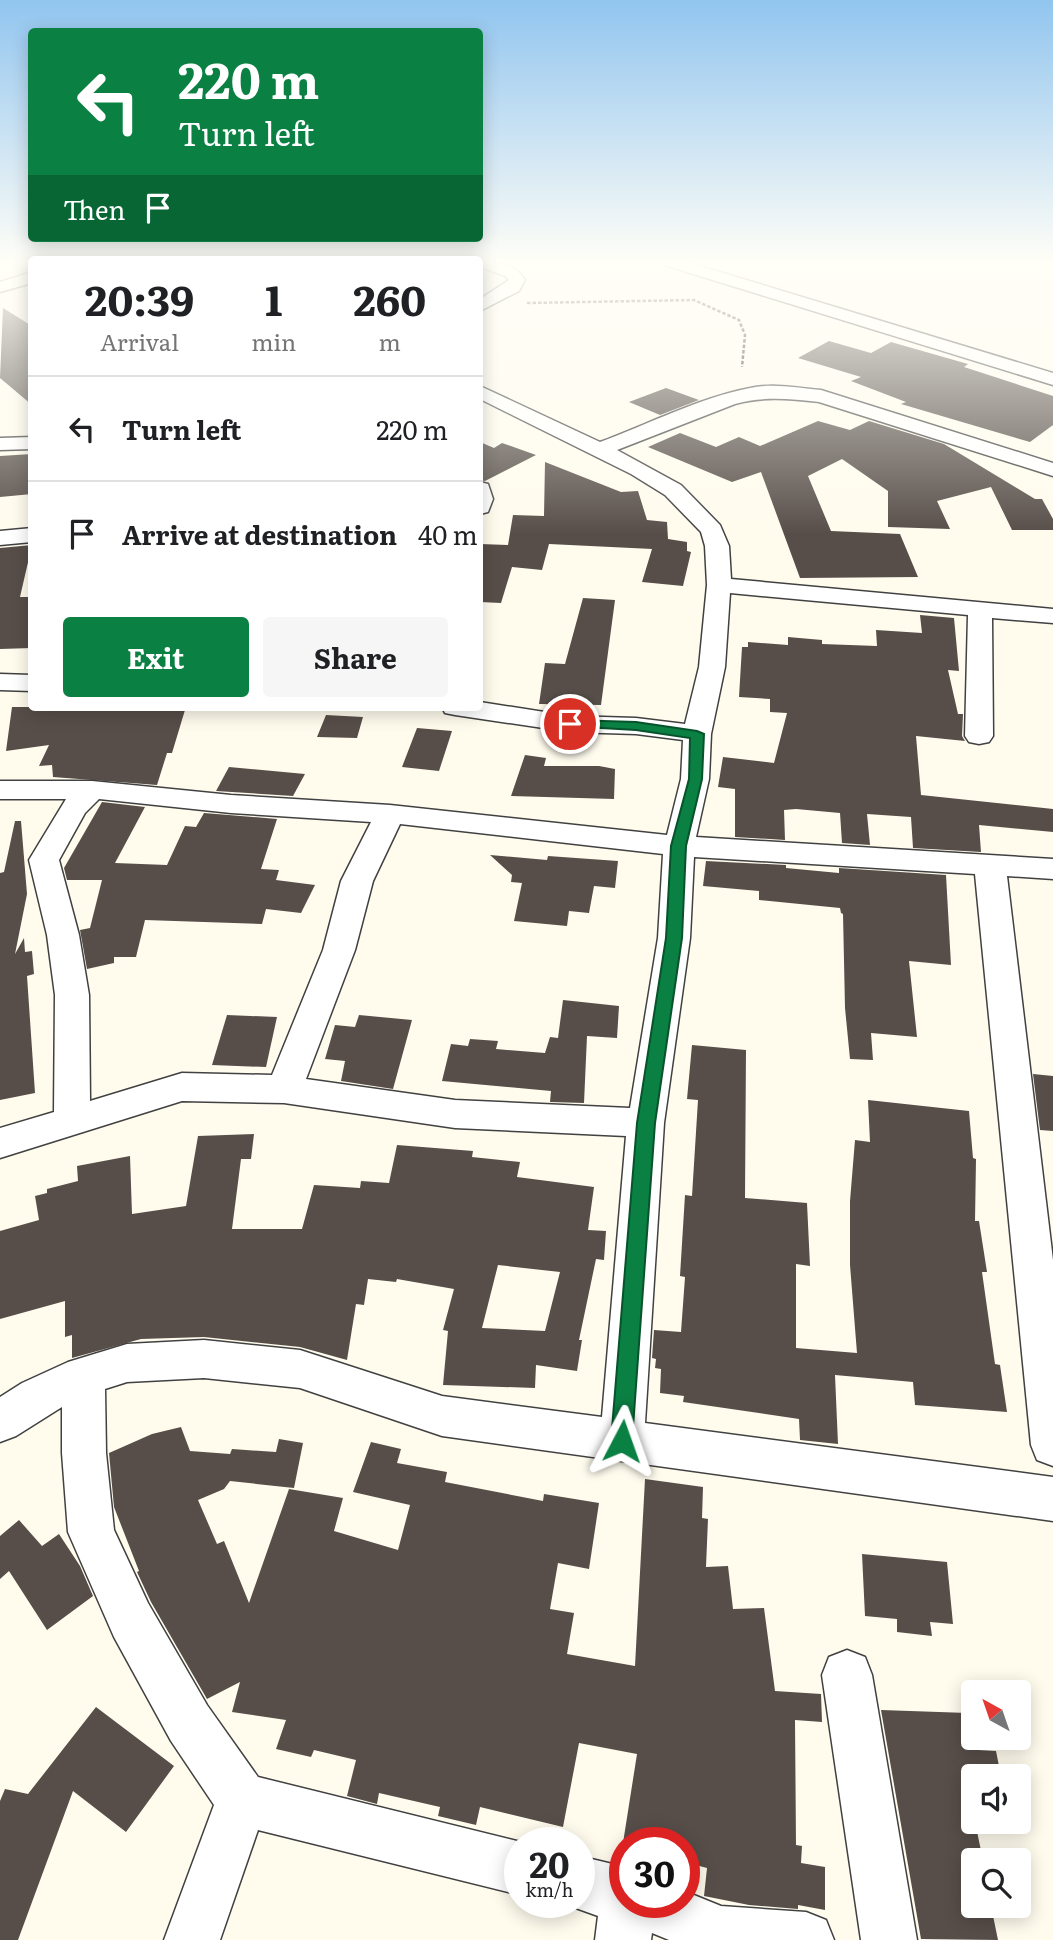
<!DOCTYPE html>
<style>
:root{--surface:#fff;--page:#f6f6f6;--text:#202124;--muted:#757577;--line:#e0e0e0;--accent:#0b8043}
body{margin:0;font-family:Literata,serif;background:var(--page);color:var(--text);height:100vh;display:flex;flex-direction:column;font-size:26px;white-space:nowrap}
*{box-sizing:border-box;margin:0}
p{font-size:23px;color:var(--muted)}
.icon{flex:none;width:38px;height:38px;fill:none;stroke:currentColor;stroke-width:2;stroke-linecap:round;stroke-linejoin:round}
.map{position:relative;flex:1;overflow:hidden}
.sheet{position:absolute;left:28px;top:256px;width:455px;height:455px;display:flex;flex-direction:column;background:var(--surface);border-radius:7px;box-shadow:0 4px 18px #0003}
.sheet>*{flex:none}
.hud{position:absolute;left:28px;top:28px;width:455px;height:214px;border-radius:7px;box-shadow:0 4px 18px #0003;background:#0b8043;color:#fff;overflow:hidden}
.needle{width:46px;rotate:320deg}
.tools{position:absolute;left:961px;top:1680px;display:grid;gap:14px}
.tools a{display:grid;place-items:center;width:70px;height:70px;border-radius:7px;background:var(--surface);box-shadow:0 4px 18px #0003;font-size:35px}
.speed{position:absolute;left:504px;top:1827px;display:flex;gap:14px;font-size:35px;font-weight:700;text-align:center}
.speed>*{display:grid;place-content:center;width:91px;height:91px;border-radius:50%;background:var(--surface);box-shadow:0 4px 18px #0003;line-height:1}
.speed small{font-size:18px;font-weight:400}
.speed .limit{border:10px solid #d22;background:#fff;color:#111}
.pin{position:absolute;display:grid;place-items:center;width:60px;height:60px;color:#fff;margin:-30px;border:4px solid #fff;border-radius:50%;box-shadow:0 2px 7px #0007}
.me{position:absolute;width:77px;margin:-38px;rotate:4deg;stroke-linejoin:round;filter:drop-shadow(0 0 5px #0008)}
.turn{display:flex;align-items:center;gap:24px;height:147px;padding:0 35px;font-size:32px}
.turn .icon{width:91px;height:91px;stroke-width:2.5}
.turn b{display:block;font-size:49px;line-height:60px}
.then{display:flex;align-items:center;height:66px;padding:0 35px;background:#0003;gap:14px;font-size:26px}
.eta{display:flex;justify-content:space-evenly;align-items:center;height:119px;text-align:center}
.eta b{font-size:42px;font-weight:700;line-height:49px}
.action{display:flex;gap:14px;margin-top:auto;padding:14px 35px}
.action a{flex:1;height:80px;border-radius:7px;background:var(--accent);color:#fff;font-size:28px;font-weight:700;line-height:80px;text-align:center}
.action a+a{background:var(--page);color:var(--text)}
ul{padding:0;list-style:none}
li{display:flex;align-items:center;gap:21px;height:105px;padding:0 35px;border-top:2px solid var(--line)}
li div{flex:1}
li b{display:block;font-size:26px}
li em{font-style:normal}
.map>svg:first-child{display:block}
</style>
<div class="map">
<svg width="1053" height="1940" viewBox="0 0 1053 1940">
<rect width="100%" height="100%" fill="#fffcee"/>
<!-- building -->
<g fill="#574e49" fill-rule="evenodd">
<path d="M3,308l29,18v79l-32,-27z"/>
<path d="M829,341l42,12 20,-11 77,22 -4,3 89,29v29l-23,17 -129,-38 5,-2 -55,-21 10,-4 -63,-19z"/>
<path d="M666,388l33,12 -39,15 -31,-13z"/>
<path d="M818,421l32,9 19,-9 75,23 91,55h7l11,20v11h-41l-21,-43 -54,14 13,28 -62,-2v-36l-46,-32 -34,17 23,55 69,3 18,43 -118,1 -39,-106 -29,10 -84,-35 32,-14 36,14 23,-10 21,9z"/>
<path d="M480,442l14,6 8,-5 34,12 -51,26 -5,-1z"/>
<path d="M32,454v40l-32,3v-41z"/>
<path d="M545,462l76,30 17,-1 9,29 20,2 1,17 19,3v9l4,1 -8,34 -41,-4 10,-33 -103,-5 -7,26 -30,-3 -11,36 -21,-1v-58l28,1 5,-30 31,1z"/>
<path d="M32,545l-12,52h12v51l-32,1v-101z"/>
<path d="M583,598l32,2 -14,105 -62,-1 6,-41 20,1z"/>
<path d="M920,615l34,3 5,53 -11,-1 10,44h5l-1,22 3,5 -49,-5 5,59 132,14v23l-74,-7 2,27 -68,-4 -2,-31 -44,-3 3,31 -28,-2 -2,-30 -44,-4 -12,1 1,30 -50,-3v-48l-17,-2 5,-30 51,6 13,-50 -17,-1v-13l-31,-2 3,-50h6v-5l40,3v-8l34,3v4l55,2 -1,-16 46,3z"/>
<path d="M12,707h94l79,3 -13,43h-5l-10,32 -104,-8 -1,-12 -13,1 10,-21 -43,6z"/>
<path d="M326,715l37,2 -6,21 -40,-1z"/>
<path d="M417,728l35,3 -13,40 -37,-4z"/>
<path d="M525,755l21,3 -2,8h55l16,3 -1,30 -103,-3z"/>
<path d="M229,767l76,7 -12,22 -77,-5z"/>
<path d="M102,802l43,5 -30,56 52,2 18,-39 11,1 8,-14 73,6 -16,50 18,1 -3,10 39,5 -14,28 -35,-4 -4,15 -117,-4 -9,37h-22v6l-27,6 -7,-39 10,-2 12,-48h-35l-3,-12z"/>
<path d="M15,821h6l6,73 -12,60 9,-16 1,14 7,-1 2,23 -7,2 8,117 -35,7v-227l4,-1z"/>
<path d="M490,855l57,5 1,-4 70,5 -3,27 -21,-2 -5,27 -20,-2 -2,15 -53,-5 8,-38 -11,-1 1,-7z"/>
<path d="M706,861l80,4v3l53,5v-5l107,7 5,90 -42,-4 8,76 -46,-4 2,27 -23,-1 -5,-51 -2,-94 -2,-1 -1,-5 -81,-8v-9l-56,-5z"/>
<path d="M563,1000l56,6 -2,32 -30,-2 -3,67 -34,-1 1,-11 -109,-10 9,-37 17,2 2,-7 28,2 -2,8 49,4 5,-16 8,1z"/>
<path d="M227,1015l50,2 -11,50 -54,-2z"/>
<path d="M359,1015l53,5 -19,69 -52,-8 4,-20 -20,-2 10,-34 20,2z"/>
<path d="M692,1045l54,5 -1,148 62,5 3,63 -14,-2v84l61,5 -7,-88v-64l5,-61 15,2 -2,-42 101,11 4,47 3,1 -1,62h4l8,51h-5l13,92 5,1 7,47 -92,-7 -2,-23 -78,-7 3,69 -38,-4 -1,-21 -116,-17 1,-6 -24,-3 1,-24 -6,-1 1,-9 -4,-1 2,-28 27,2 4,-55 -5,-1 5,-81 7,1 6,-96 -11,-1z"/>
<path d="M1033,1074l20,2v55l-13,-1z"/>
<path d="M254,1134l-3,25h-10l-9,70h70l12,-44 46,3 1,-7 28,2 8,-38 76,6 -1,6 48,5 -3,15 77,10 -6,43 18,1 -2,29 -8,-1 -17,81h3l-5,31 -41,-6 -1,23 -92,-3 5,-54 -5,-1 11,-41 -57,-10 -1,3 -28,-3 -4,26 -8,-1 -9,56 -47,-13 -96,-10 -63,2 -69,19v-23l-7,2v-36l-65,18v-88l39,-11 -4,-24 12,-3v-4l31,-8 -1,-15 53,-10 2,58 54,-8 12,-70zM498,1265l62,7 -15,59 -63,-3z"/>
<path d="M181,1427l9,24 40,3 2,-5 44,3 3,-13 24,4 -9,45 -64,-7 -6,8 -26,11 19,44 7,-3 25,62 40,-114 54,9 -9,33 64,19 12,-45 -57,-13 18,-50 30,7 -4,14 50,9 -2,10 98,19 1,-7 55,9 -10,66 -31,-6 -8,46 24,4 -7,41 68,12 10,-187 58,8 -1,31 6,1 -2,48 22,-1 5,43 31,-1 11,83 46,3 1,28 -27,-2 1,125 6,1 -1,17 24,4v43l-27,-5v4l-49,-4 -45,-9 3,-28 -23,-6v-19h-61l14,-89 -58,-11 -16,84 -83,-20 -4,18 -38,-9 2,-9 -61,-14 -2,11 -30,-8 9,-36 -42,-10 -3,7 -35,-8 10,-29 -54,-8 8,-30 -33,17 -56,-97 -14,-30 2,-1 -25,-64 -5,-54 43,-19z"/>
<path d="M19,1520l23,26 17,-12 21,32 13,30 -46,34 -38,-59 -9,8v-43z"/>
<path d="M862,1554l85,8 6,62 -23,-2 2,14 -35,-4v-13l-32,-3z"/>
<path d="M96,1707l78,59 -48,66 -53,-41 -55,149h-18v-139l5,-12 23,5z"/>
<path d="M881,1710l87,3 10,37 18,1 5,25h-28v46h2l8,38h-10v46h18l7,34 -77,-1z"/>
</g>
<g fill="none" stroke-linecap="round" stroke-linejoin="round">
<!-- street casing -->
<g stroke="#414141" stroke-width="3">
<g id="street">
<path d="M480,262c19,0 34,1 45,18l-6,11 -39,20v-12l29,-19 -4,-4 -25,-9z"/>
<path d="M662,262h25l366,111v12l-389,-120z"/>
<path d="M32,272v11l-32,9v-10z"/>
<path d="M480,386l120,56c46,-17 102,-45 150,-54 23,-5 48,0 71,2l232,73v13l-234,-74c-29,-3 -56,-6 -84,2l-118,46 64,35 39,40 9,21 2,33 322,30v14l-61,-5 1,118 -4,6 -10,2 -10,-2 -4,-6 3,-121 -238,-22 -5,74 -14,67 -2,45 -13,58 357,22v20l-46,-3 46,384v206l-16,-6 -6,-15 -56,-571 -281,-17 -4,81 -26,185 -19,300 408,54v44l-611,-85 -142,-48 -96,-10 -77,4 -22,7 1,64 8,77 34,73 59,102 51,72 267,66h-5v52l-262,-65 -38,110h-56l50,-135 -43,-64 -57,-104 -46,-105 -6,-79v-46l-46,29 -16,6v-45l22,-14 46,-21 59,-18 77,-4 96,10 142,46 160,21 24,-281 -171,-8 -171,-25 -102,-2 -182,57v-30l54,-16 1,-117 -8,-60 -18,-75 37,-61h-66v-18h92l139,14 159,10 277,30 14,-56 2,-39 -47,-6 -66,-2 -115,-17 -10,-2 -3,-6h38v-5l90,14 66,2 49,6 14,-57 8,-82 -2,-39 -4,-14 -36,-37 -34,-21 -151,-75zM99,799l132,14 140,9 -30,59 -18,69 -51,125 -90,-2 -92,28 -1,-106 -10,-60 -20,-75 26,-47zM400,824l263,30 -5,84 -28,170 -175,-8 -149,-21 49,-129 18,-69z"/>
<path d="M32,437v12l-32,1v-12z"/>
<path d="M480,482l8,2 5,15 -5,13 -8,2z"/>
<path d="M32,528v14l-32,3v-14z"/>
<path d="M0,674l32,1v16l-32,-1z"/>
<path d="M847,1650l18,7 7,18 45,265h-56l-39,-265 7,-18z"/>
<path d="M579,1856l46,11v35h59v-11l37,15 85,6 20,8 8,20h-165l-17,-7 -1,7h-56l3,-24 -39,-14h20z"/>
</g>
</g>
<!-- path -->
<path stroke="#303030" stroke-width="2.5" stroke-dasharray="3.5 2" stroke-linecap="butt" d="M527,303l167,-3 45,20 6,15 -3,32"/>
<!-- street -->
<use href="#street" fill="#fff" fill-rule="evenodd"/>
</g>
<!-- sky -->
<linearGradient id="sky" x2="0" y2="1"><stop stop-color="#91c5ef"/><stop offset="0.49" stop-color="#fffef7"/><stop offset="1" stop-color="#fffef7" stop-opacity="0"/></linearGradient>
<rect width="1053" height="534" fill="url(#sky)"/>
<!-- route -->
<path fill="#0b8043" stroke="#07532c" stroke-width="2" d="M570,720l66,2 61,9 7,3 -2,45 -16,67 -4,92 -27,185 -23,318 -3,7 -7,2 -8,-2 -3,-7 26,-318 29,-185 5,-92 18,-67 1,-41 -54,-8 -70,-4 -2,-2z"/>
</svg>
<div class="tools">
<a><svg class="needle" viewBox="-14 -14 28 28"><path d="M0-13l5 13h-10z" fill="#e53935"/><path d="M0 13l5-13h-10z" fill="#757577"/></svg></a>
<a><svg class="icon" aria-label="sound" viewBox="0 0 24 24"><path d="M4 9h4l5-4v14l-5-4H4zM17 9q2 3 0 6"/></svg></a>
<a><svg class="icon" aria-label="search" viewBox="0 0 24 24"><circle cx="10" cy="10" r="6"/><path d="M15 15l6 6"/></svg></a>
</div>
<div class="speed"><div>20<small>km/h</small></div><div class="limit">30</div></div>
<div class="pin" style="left:570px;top:724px;background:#d93025"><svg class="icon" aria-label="arrive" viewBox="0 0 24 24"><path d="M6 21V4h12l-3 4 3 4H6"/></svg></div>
<svg class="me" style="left:622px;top:1441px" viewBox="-20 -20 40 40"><path d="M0-17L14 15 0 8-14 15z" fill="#0b8043" stroke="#fff" stroke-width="4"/></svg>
<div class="hud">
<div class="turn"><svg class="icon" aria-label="left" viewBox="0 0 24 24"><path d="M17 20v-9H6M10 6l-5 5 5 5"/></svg><div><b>220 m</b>Turn left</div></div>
<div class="then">Then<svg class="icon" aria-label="arrive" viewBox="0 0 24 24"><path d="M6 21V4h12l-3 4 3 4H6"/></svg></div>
</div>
<section class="sheet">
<div class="eta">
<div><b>20:39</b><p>Arrival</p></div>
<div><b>1</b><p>min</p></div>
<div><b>260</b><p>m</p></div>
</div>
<ul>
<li><svg class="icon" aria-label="left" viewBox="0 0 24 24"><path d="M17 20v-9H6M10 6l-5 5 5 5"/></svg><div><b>Turn left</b></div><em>220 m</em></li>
<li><svg class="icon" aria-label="arrive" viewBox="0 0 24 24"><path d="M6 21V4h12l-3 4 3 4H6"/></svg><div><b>Arrive at destination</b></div><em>40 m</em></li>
</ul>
<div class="action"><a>Exit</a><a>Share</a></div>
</section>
</div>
